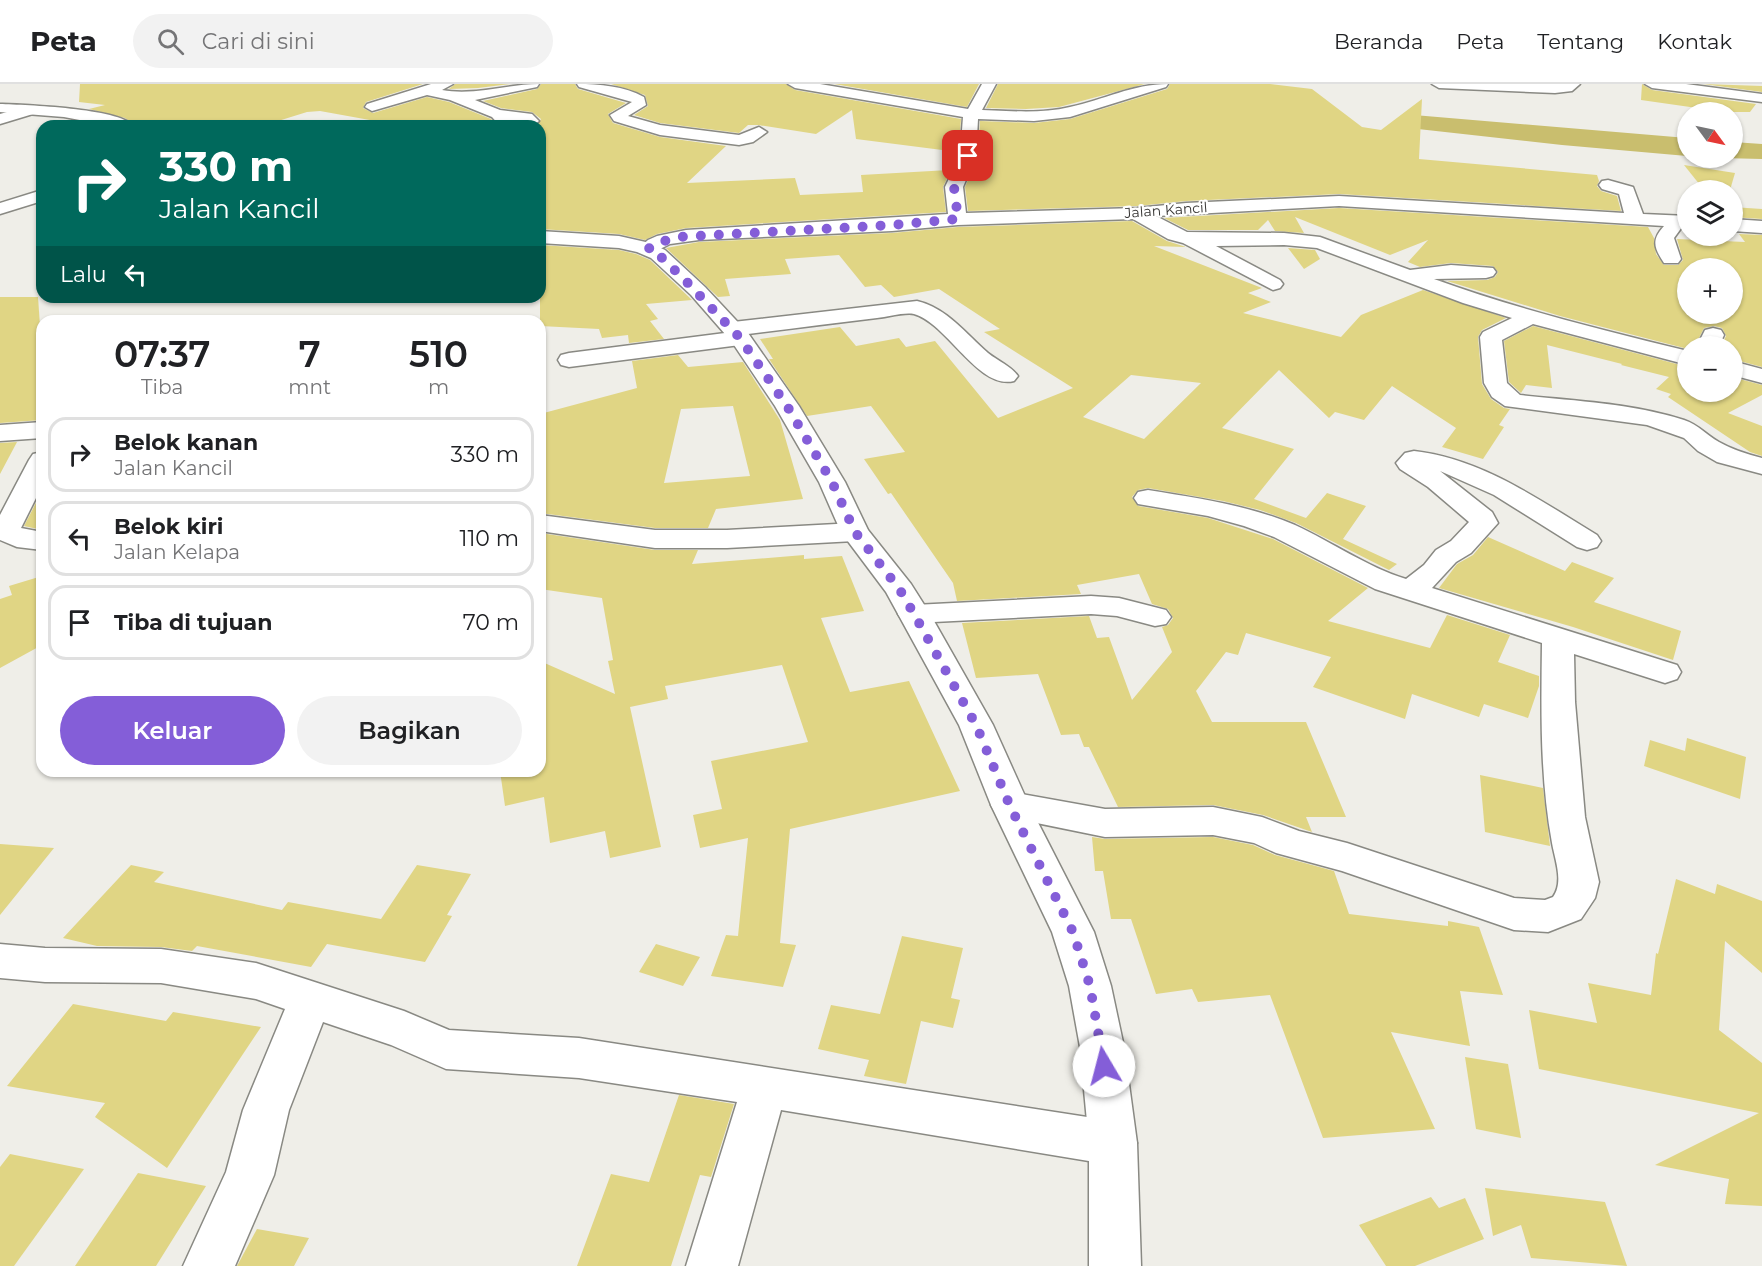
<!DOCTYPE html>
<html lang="id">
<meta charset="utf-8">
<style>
:root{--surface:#fff;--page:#f2f2f2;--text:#202124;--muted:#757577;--line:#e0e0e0;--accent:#845ed8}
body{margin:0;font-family:Montserrat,sans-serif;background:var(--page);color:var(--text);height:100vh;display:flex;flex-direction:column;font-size:22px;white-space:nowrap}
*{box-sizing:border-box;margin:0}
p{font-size:20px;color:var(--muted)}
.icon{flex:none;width:33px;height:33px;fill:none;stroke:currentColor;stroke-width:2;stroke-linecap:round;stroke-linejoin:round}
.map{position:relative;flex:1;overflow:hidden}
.details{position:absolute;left:36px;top:231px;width:510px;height:462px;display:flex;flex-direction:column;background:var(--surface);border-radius:18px;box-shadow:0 2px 4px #0004}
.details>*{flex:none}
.hud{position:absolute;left:36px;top:36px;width:510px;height:183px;border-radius:18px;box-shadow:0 2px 4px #0004;background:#00695c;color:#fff;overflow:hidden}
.needle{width:39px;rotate:123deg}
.fabs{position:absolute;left:1677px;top:18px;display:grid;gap:12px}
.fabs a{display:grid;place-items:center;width:66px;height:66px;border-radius:50%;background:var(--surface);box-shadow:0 2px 4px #0004;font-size:30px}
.pin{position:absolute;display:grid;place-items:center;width:51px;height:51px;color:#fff;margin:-26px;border-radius:12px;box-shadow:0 3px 9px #0006}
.me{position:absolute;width:66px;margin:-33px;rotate:352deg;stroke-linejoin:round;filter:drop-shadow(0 0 4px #0008)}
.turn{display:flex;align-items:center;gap:21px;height:126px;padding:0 24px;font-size:27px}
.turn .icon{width:78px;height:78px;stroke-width:2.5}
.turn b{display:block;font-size:42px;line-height:51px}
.then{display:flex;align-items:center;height:57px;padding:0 24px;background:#0003;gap:12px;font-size:22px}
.eta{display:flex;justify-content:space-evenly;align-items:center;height:102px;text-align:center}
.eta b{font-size:36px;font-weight:600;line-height:42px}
.action{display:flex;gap:12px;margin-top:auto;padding:12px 24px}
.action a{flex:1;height:69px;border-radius:36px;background:var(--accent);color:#fff;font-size:24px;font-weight:600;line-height:69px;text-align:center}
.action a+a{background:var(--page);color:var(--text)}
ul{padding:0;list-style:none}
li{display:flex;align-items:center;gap:18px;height:75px;margin:0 12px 9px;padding:0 12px;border:3px solid var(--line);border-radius:18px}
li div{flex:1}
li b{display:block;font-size:22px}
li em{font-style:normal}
header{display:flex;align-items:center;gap:36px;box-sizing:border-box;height:84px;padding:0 30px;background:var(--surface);border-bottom:2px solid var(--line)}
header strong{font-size:28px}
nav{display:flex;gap:33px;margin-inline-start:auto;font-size:21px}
.search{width:420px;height:54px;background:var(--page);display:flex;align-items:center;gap:15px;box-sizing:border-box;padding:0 21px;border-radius:33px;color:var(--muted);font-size:22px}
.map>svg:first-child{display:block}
</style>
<header>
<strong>Peta</strong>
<div class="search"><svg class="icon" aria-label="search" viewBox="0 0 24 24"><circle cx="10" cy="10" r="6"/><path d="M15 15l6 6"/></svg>Cari di sini</div>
<nav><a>Beranda</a><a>Peta</a><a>Tentang</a><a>Kontak</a></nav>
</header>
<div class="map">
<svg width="1762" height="1182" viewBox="0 0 1762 1182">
<rect width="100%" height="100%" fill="#efeee8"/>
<!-- forest -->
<g fill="#c9be6e">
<path d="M1402,30l285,24v18l-125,-11 -144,-16z"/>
<path d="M1733,58l29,2v15l-41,-1h11z"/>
</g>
<!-- building -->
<g fill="#e0d584" fill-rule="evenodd">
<path d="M80,0h343l-57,18 -3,6 10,5 54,-16 22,5 42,17 6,7h-94l-83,-15 -13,1 -45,14h-126l-11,-8 -36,-9 16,-4 -26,-3z"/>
<path d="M455,0h56l-33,4 -29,1z"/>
<path d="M541,0h34l3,5 48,14 -18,11 5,9 47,14 66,9 -39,37 108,-5 5,17 63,-3 -2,-17 88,-5 1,-19 -94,-12 -4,-29 -36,24 -58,-9h-10l-9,8 -79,-10 -26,-8 14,-9 -3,-11 -34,-11h175l9,6 166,29 -3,36 -15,32 3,25 -260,16 -29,6 -12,6 -26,-6 -79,-5v-103h-3l4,-7 -9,-7 -31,-4 -18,-7 54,-12z"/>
<path d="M834,0h145l-12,23z"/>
<path d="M998,0h147l-86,23 -33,2 -40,-1z"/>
<path d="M1170,0h100l42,5 50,38 19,3 41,-31 -3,60 178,16 2,6 -2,5 4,5 16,5 4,15 -282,-17 -153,7 -49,5 -169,5 -3,-24 13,-30 2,-36 54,2 36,-4 97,-30z"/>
<path d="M1642,0l10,6 104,14 -6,8h-25l-84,-12z"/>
<path d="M1703,0l59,2v6z"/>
<path d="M1684,81l51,8 -5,17h-26z"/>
<path d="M1732,123l30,2v10l-30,-2z"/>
<path d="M1339,124l309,19 6,11 2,16 8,11h14l5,-5 -6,-21 68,3 -6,-8 23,1v132l-30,-8v-13h-11l5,-10 -4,-8 -8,-2 -10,2 -9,18h-7v3l-128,-33 -113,-35 40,-1 8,-3 3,-5 -5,-6 -42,-3 -31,4 -12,-5 20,-22 -38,15 -95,-38 9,16 -29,-2 -7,-11 -10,10h-70l-24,-12zM1688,184h44v46h-44z"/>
<path d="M1132,137l35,20 19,6 -32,-1 108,42 -14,5 23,9 -28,11 98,24 20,-22 62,-25 83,28 -24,12 -4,7 4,47 9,15 13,9 6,1 -11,16 5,2 -21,32 -41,-12 14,-19 -64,-42 -28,34 -29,-8 -6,6 -50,-48 -57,58 72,21 -40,50 52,19 21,-25 39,13 -23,33 54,25 -8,6 -93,-47 -36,-13 -37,-9 -75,-13 -10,2 -6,7 6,9 70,12 65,21 95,49 -40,33 102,27 17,-33 63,20 -12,27 41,14v10l-11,32 -44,-14 -5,13 -67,-23 -7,25 -92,-32 18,-30 -85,-24 -8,22 -12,-3 -30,39 16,31h94l40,95h-40l6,15 -49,-17 -50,-10 -95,2 -29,-60h-5l-5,-13 -18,1 -23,-61 -62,4 -14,-55 127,-7 8,22 12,-1 23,63 40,-48 -10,-25 6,-2 5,-7 -5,-9 -16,-5 -13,-30 -62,11 4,9 -124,7 -4,-18 -62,-90 -3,1 -24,-35 41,-7 -34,-46 -64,10 -38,-57h4l-13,-20 80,-12 16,19 43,-8 7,9 29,-6 63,77 75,-30 -89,-56 16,-3 -61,-40 -45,8 -13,-12 -16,2 -26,-32 -54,4 6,15 -66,5 5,17 -12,1 -52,-49 33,-6 193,-9 66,-6zM1131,291l70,8 -57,56 -61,-22z"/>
<path d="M540,161l79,5 17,4 14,6 42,40 -46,4 12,15 -8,2 14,18 -35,4 -1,-8 -26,3 -3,-9 -59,-3z"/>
<path d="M1288,164l27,2 5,9 -16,10z"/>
<path d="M0,213h38l4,58v65l-42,3z"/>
<path d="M1533,242l155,41v25h44v-15l30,8v10l-34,18 34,13v30l-12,-4 -82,-55 3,-3 -15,-5 13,-12 -48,-12 1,-1 -75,-19 5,43 -26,-3 -5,8 -12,-11 -5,-41z"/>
<path d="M678,271l10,12 55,-5 37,58 23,79 -87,10 -8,19h-53l-115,-15v-99l97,-26 -5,-27zM733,322l17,70 -86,7 17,-74z"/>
<path d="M17,358l-17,32v-31z"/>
<path d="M42,407v39l-18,-4z"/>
<path d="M540,449l115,17h43l-6,14 112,-9v4l38,-3 22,55 -43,7 29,74 59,-11 51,110 -170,38 -10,114 16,2 -13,42 -72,-11 15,-41 12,1 10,-98 -48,10 -7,-33 29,-6 -11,-48 97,-19 -26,-77 -117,21 3,13 -38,8 31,140 -51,11 -5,-27 -55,12 -6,-46 -39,9 -5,-35h40v-110l75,33 -7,-33 5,-1 -11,-62 -62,-9z"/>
<path d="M1488,453l77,34 7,-9 42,16 -20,24 87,29 -8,29 -100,-33 -134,-39 18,-24 16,-9z"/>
<path d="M42,492v69l-42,23v-69l12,-4 -3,-9z"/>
<path d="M1687,654l59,19 -6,42 -96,-33 6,-26 35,11z"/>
<path d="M1480,691l63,13 7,58 -65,-14z"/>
<path d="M1092,753l13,2 108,-2 40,8 22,10 59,16 15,43 99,12v-5l31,6 24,68 -43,-4 10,55 -79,-14 44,97 -112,9 -53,-143 -72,7 -6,-13 -36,5 -25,-75h-20l-8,-48h-8z"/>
<path d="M0,760l54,4 -54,67z"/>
<path d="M131,781l33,7 -10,10 128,28 6,-8 93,17 36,-54 54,9 -24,41 5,1 -27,46 -98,-18 -16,23 -114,-21 -5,5 -31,-4 -64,-1 -34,-8z"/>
<path d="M1676,795l39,15 2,-10 45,17v72l-37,-32 -6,89 43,33v143l-37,-2 4,-25 -74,-14 104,-52 -220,-44 -10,-59 68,13 -9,-40 63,12 5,-42 2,1z"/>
<path d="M902,852l61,12 -12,50 9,2 -7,28 -32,-7 -15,63 -42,-8 5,-16 -51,-11 13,-44 49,9z"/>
<path d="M656,860l44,13 -17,29 -44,-14z"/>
<path d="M73,920l93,17 7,-9 88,15 -94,141 -72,-51 10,-14 -98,-17z"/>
<path d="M1465,973l43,7 13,74 -45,-9z"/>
<path d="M679,1011l55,9 -23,73 -11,-2 -29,91h-94l34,-92 38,8z"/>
<path d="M10,1070l74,15 -70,97h-14v-99z"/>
<path d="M138,1089l68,13 -50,80h-81z"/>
<path d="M1485,1104l120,14 22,64 -96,-8 -10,-33 -28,11z"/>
<path d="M1431,1113l8,11 26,-10 19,41 -69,27h-29l-27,-41z"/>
<path d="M257,1145l52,9 -15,28h-57z"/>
</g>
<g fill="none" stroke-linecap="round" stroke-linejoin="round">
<!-- minor casing -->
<g stroke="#898983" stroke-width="3">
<g id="minor">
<path d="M431,0h22l-11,6c33,6 64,-6 97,-6l-2,3 -62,13 25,10 32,4 7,7 -6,5h-33l-8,-9 -42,-17 -23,-5 -55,16 -7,-4 2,-3z"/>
<path d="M577,0c23,0 47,2 67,13l2,8 -18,11 32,9 79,10 20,-8 8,5 -14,10 -14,3 -79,-10 -46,-14 -4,-6 22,-13 -53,-15z"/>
<path d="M788,0h32l148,25 14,-25h14l-14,26c29,1 59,4 88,-3 33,-7 63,-23 98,-23l-2,3 -96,30 -36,4 -56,-2 -2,37 -13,31 3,26 171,-5 49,-5 153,-7 285,17 -5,-19 -17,-5 -3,-4 3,-4 6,-1 25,7 10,27 45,2v12l-6,-1 -8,11 7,21 -3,4h-14c-10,-15 -13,-23 0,-37l-325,-20 -183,10 31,16 97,1 36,4 90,33 41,-5 42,3 3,4 -3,4 -7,2 -52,1c83,30 168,51 254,72v14l-155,-41 -31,16 5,43 13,12c54,6 112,8 164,25 15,5 22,15 35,22 14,8 28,12 43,16v16l-45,-12 -19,-11 -14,-13 -37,-13 -142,-19 -13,-9 -8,-14 -4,-46 3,-5 29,-14 -49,-15 -146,-55 -33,-3 -68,1 64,34 3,4 -3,4 -7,2 -90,-47 -15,-4 -35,-20 -175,6 -66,6 -193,9 -29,4 -22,11 -7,-2 -3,-4 10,-9 9,-4 29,-6 262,-16 -3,-27 15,-31 3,-39 -168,-29z"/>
<path d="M1432,0h148l-8,7 -17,2 -116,-5z"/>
<path d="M1645,0h41l76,10v8l-110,-14z"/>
<path d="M28,22l5,2 3,3 -3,3 -33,10v-10z"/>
<path d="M42,106v11l-42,13v-11z"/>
<path d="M1732,135l30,2v12l-30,-2z"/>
<path d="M917,217c30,7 49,33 71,52 10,8 23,13 30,23l-4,5c-36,9 -66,-57 -100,-67 -10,-2 -27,3 -37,4 -43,5 -86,11 -129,16l3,4 -3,5 -8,2 -171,22 -8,-2 -3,-5 3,-5 8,-2 156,-20 -3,-4 3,-5 8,-2z"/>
<path d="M1713,244l8,2 3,5 -5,11h-22l8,-16z"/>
<path d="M1732,277l30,8v14l-30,-8z"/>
<path d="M42,338v16l-42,3v-16z"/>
<path d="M1414,367c69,8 125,49 183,84l4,6 -4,6 -10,3 -10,-3 -83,-52 -54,-24 52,41 6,11 -27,30 -15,9 -24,26 245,77 4,7 -4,7 -12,4 -91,-29 1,48 10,115 14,65 -4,16 -14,21 -33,13 -34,-2 -172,-59 -66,-18 -22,-10 -41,-8 -108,2 -108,-22 -6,-10 6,-10 13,-3 95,17 108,-2 49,10 37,14 48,12 167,55 31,2 8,-3c11,-15 2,-37 -1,-54 -12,-65 -11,-134 -10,-200l-167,-54 -101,-52 -30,-11 -36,-10 -70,-12 -4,-6 4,-6 10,-2c49,8 100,15 147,35 37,17 72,42 111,54l18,-14 12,-15 15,-9 18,-19 -41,-35 -28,-18 -4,-6 9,-10z"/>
<path d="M42,368v34l-21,42 21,4v18l-25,-3 -17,-7v-25l29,-55 4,-6z"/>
<path d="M540,431l115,15h72l128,-7 10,3 4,6 -4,6 -10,3 -128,7h-72l-115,-17z"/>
<path d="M1091,512l28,2 47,12 5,7 -5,7 -11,2 -38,-10 -26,-2 -177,9 -11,-2 -5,-7 5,-7 11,-2z"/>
<path d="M0,860l45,4 116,1 95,14 148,48 45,19 130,8 534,83 17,6 7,16 -7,16 -17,6 -332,-55 -43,156h-52l51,-164 -158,-24 -133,-9 -55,-24 -68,-23 -34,88 -15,65 -39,91h-52l43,-94 17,-62 42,-101 -29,-10 -95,-16 -116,-1 -45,-4z"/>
</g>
</g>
<!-- major casing -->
<g stroke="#898983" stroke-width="3">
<g id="major">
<path d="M0,20c26,1 118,4 134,22h-23l-47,-9 -64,-5z"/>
<path d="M540,147l79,5 31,7 15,7 40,37 43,46 51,73 46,76 23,48 43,54 19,30 63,111 36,80 65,127 17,54 13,61 13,96 4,123h-52v-123l-9,-96 -11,-61 -17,-54 -61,-127 -32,-80 -73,-133 -45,-60 -22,-50 -44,-76 -43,-64 -41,-47 -40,-37 -14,-6 -18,-4 -79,-5z"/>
</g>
</g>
<!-- minor -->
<use href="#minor" fill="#fff" fill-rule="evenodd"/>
<!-- major -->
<use href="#major" fill="#fff" fill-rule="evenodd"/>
</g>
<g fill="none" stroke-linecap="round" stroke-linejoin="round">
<!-- route -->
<path stroke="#845ed8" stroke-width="10" stroke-dasharray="0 18" d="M968,72l-14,31 4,32 -66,6 -212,12 -23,6 -9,6 10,5 25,24 57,60 47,68 45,76 23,50 45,58 14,24 62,111 34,81 63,126 17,54 14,80"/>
</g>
<g text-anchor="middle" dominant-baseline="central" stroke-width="4.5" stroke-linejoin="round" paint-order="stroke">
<!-- far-street labels -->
<g font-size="14" fill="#363533" stroke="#fff">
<text transform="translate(1166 126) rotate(-4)">Jalan Kancil</text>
</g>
</g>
</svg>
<div class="fabs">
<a><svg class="needle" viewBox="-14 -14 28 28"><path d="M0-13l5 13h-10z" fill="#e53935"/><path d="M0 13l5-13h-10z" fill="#757577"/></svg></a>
<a><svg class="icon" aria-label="layers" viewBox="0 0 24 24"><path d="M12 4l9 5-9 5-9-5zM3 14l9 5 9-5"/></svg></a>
<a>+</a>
<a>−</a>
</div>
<div class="pin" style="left:968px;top:72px;background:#d93025"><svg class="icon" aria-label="arrive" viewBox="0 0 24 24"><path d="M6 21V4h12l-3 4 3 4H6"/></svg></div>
<svg class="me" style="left:1104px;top:982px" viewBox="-20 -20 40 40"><circle r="19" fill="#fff"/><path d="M0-13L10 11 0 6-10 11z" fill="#845ed8"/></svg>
<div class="hud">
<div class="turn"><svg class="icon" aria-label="right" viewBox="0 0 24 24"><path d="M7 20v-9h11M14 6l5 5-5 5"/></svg><div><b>330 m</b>Jalan Kancil</div></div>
<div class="then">Lalu<svg class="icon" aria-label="left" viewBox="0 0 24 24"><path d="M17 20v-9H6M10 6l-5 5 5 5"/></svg></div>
</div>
<section class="details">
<div class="eta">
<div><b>07:37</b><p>Tiba</p></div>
<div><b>7</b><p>mnt</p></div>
<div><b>510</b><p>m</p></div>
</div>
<ul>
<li><svg class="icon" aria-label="right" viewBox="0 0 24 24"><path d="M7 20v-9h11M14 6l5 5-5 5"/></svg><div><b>Belok kanan</b><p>Jalan Kancil</p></div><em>330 m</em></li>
<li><svg class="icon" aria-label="left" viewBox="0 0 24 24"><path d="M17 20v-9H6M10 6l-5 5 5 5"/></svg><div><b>Belok kiri</b><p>Jalan Kelapa</p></div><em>110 m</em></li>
<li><svg class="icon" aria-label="arrive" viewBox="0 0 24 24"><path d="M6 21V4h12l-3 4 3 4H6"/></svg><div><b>Tiba di tujuan</b></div><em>70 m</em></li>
</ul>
<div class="action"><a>Keluar</a><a>Bagikan</a></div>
</section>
</div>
